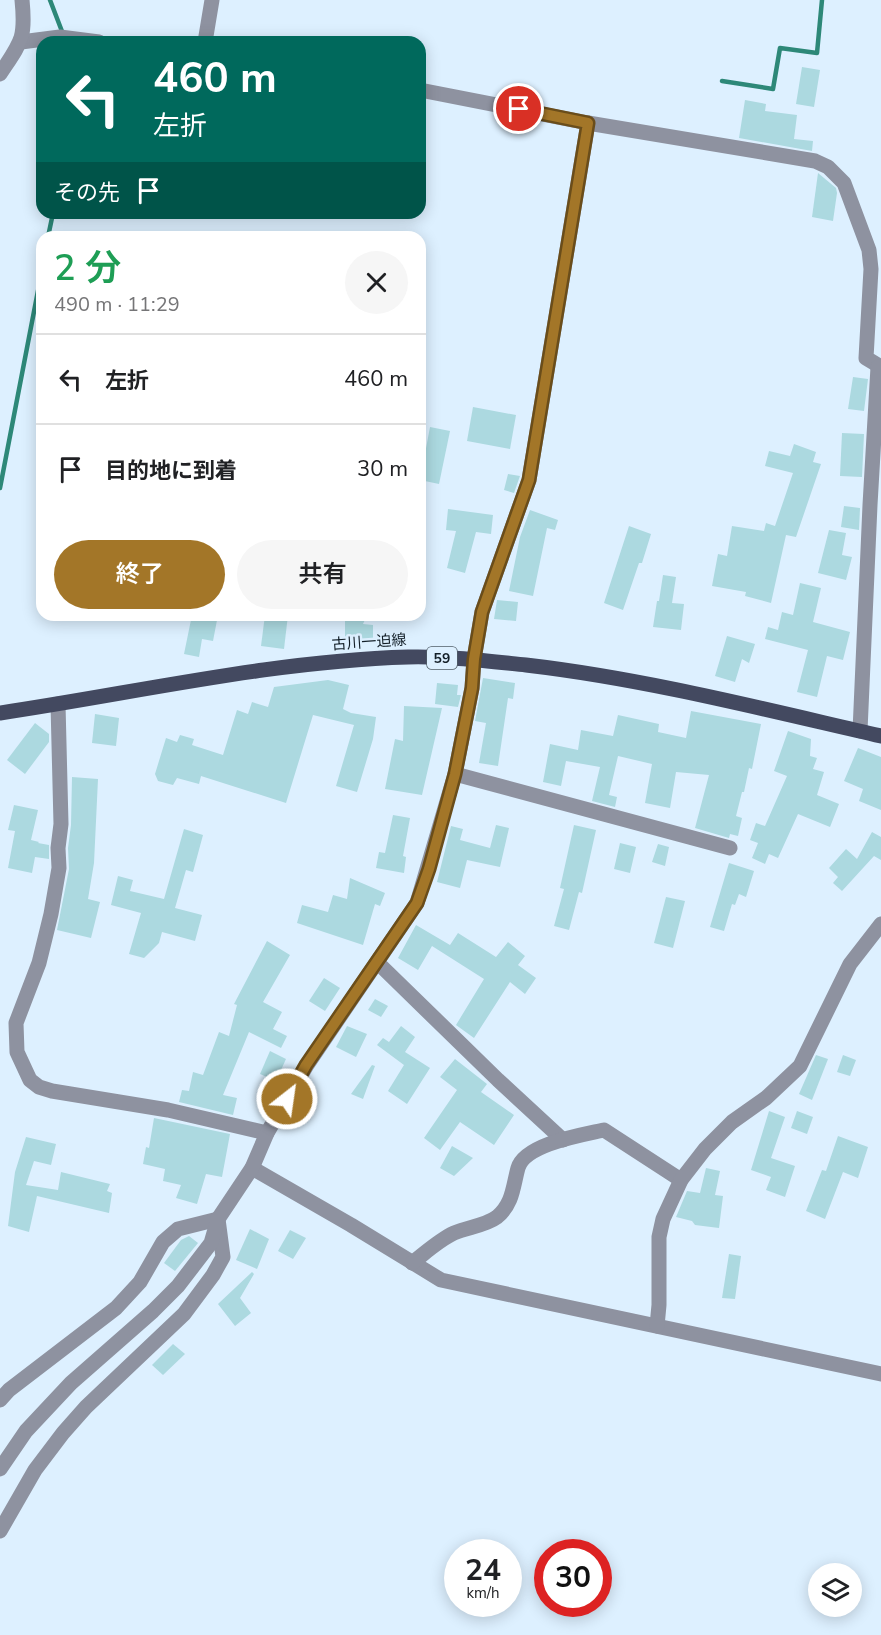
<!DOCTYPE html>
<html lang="ja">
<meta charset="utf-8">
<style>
:root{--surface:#fff;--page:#f6f6f6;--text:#202124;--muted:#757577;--line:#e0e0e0;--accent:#a37628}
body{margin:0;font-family:"Nunito Sans","Noto Sans JP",sans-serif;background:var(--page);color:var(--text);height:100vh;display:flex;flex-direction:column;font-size:22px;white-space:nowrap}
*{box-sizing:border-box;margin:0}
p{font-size:20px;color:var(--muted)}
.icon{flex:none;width:33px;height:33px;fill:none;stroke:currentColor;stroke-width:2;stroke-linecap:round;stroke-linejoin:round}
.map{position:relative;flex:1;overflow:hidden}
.side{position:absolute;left:36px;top:231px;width:390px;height:390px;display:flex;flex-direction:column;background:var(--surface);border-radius:18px;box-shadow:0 3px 15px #0003}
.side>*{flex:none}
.banner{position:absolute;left:36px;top:36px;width:390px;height:183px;border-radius:18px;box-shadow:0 3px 15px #0003;background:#00695c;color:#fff;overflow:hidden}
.tools{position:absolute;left:808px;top:1563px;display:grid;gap:12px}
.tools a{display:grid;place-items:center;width:54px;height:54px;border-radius:50%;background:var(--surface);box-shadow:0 3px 15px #0003;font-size:30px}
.speed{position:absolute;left:444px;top:1539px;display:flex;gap:12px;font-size:30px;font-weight:700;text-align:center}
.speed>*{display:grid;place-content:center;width:78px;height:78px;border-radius:50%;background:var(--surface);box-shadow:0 3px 15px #0003;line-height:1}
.speed small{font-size:15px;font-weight:400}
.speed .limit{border:9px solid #d22;background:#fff;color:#111}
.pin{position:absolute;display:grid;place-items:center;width:51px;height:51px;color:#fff;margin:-26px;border:3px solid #fff;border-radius:50%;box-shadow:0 2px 6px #0007}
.me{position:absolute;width:66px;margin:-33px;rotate:30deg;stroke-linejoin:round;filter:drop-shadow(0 0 4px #0008)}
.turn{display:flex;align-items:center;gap:21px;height:126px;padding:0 18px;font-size:27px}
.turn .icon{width:78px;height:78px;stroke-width:2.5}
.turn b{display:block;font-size:42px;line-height:51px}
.then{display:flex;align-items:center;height:57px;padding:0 18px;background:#0003;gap:12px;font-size:22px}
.round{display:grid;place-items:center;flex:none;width:63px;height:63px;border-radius:32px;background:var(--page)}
.head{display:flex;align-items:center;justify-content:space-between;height:102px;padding:0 18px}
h1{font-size:36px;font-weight:600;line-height:45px;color:#1e9e55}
.button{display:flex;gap:12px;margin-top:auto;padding:12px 18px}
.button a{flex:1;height:69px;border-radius:36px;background:var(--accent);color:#fff;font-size:24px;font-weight:600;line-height:69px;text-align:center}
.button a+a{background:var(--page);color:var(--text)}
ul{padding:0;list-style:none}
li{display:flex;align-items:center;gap:18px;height:90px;padding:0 18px;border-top:2px solid var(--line)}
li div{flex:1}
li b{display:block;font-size:22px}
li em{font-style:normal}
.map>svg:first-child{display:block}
</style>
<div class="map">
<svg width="881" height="1635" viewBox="0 0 881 1635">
<rect width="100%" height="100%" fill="#ddf0ff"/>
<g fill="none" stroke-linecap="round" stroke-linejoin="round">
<!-- stream -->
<g stroke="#2d8878" stroke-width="4.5">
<path d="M50,0l13,34"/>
<path d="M722,81l51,8 7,-41 37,5 5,-53"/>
<path d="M48,237l5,-24"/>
<path d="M0,488l42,-218"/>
</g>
</g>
<!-- building -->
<g fill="#acd9e0">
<path d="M802,67l18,3 -6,37 -18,-3z"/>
<path d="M745,100l21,4 -1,7 32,4 -3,24 19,2 -1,10 -73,-13z"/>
<path d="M818,173l18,15 1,5 -4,28 -21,-4z"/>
<path d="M853,377l15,2 -4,32 -16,-2z"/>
<path d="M473,407l43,8 -6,34 -43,-8z"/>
<path d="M430,427l20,4 -11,53 -19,-4z"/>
<path d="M842,433l22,1 -2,43 -22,-1z"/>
<path d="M794,444l22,8 -3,10 8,2 -25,73 -10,-2 -15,68 -26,-7 1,-4 -34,-6 6,-32 9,2 5,-30 32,5 2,-8 9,3 18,-53 -28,-7 4,-15 21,5z"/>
<path d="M508,474l12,2 -6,17 -10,-3z"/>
<path d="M844,506l16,2 -1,22 -18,-3z"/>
<path d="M448,509l45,6 -2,19 -15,-2 -11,41 -18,-5 9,-37 -10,-1z"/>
<path d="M530,510l28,10 -3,10 -8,-2 -14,68 -24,-5 11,-54z"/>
<path d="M629,526l22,8 -9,29h-3l-16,47 -19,-7z"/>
<path d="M829,530l17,3 -4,22 10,2 -6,23 -28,-7z"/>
<path d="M663,575l13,2 -4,26 12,1 -3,26 -28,-3 4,-26h2z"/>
<path d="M800,583l21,5 -8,34 37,10 -7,28 -16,-4 -10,41 -20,-5 11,-42 -43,-11 3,-12 10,3 4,-18 11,3z"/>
<path d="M497,600l21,2 -2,19 -22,-2z"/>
<path d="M192,615h26l-5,26 -11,-2 -3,18 -15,-3z"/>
<path d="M265,615h23l-4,34 -23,-3z"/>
<path d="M345,615h22l-4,9 10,1v17h-28z"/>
<path d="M727,636l28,8 -6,19 -7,-4 -7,23 -20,-6z"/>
<path d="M483,678l32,5 -2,16 -5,-1 -10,68 -19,-3 7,-40 -11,-2z"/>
<path d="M328,680l21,5 -6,24 8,4 25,4 -3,22 -16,53 -21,-6 18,-61 -41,-10 -27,88 -85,-27 -2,8 -22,-6 -4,7 -15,-4 -3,-7 11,-36 11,4 3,-7 14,4 -2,6 31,10 14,-45 11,4 4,-12 16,5 6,-20z"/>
<path d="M437,683l21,2 -1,10h4l-3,12 -23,-3z"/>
<path d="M404,706l38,2 -20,87 -37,-6 10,-50 8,2z"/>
<path d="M691,711l70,13 -9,45 -3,-1 -5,24h-2l-6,24 6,2 -4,18 -8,-2 -1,4 -34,-10 14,-53 -33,-3 -6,36 -25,-5 7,-39 -34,-8 -9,39 8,2 -2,10 -23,-6 8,-34 -34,-6 -5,25 -18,-4 7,-38 28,6 3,-20 32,6 5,-21 41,9 -1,8 28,6z"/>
<path d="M95,714l24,4 -3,28 -24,-3z"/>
<path d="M35,723l14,11v8l-24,32 -18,-14z"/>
<path d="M788,731l23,8 -1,17 7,2 -4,11 11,3 -7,23 22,9 -9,23 -32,-13 -20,44 -9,-4 -4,10 -13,-6 6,-15 -8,-3 6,-17 9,3 22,-50 -13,-5z"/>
<path d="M858,748l23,9v53l-22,-9 4,-12 -19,-8z"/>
<path d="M72,777l26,2 -4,84 -6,36 12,3 -9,36 -34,-8 12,-61 -1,-21 3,-23z"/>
<path d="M14,805l24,5 -7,30 8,2 -1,1 11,2v14l-14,-2 -3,16 -24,-5 7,-37 -7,-1z"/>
<path d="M393,815l17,3 -7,38 3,1 -2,16 -28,-5 3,-16 6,1z"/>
<path d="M496,825l13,3 -9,39 -33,-7 -7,28 -23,-6 14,-56 12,3 -3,11 30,8z"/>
<path d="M574,825l22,5 -14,63 -3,-1 -10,38 -15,-4 10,-37 -4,-1z"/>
<path d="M184,829l19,6 -10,37 -7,-2 -11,38 27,7 -7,26 -33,-9 -3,11 -15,15 -15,-4 12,-41 -30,-8 7,-29 15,4 -3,11 34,8z"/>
<path d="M872,832l9,5v23l-7,-4 -32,35 -9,-8 5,-6 -9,-9 17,-19 11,10z"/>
<path d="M620,843l16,4 -6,26 -16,-4z"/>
<path d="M658,844l11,3 -4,19 -13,-4z"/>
<path d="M729,863l25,8 -8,26 -7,-3 -4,11 -3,-1 -8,27 -14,-4z"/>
<path d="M350,878l35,15 -5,13 -5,-2 -12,41 -66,-22 5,-18 26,7 5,-17 14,4z"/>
<path d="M666,897l19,4 -12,47 -19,-5z"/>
<path d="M416,925l34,20 8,-12 38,24 12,-15 17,14 -7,9 18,13 -11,16 -15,-12 -36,56 -18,-13 28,-46 -52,-33 -14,24 -20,-12z"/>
<path d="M267,941l23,14 -27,47 19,10 -9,17 14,7 -6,12 -32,-16 -26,63 14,3 -4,17 -54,-13 3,-12 7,1 4,-19 10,3 16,-43 10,4 8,-31 -3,-1z"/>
<path d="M324,978l16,10 -15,23 -16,-10z"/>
<path d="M375,999l13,7 -7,11 -13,-7z"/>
<path d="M347,1026l20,8 -11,23 -20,-10z"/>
<path d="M401,1026l14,11 -10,15 25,16 -23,36 -19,-13 16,-26 -27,-20 6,-7 6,4z"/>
<path d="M270,1051l16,8 -10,22 -16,-7z"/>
<path d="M816,1055l12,4 -16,41 -13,-6z"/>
<path d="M843,1055l13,5 -6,16 -13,-4z"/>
<path d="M455,1059l32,25 -6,8 33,23 -20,30 -34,-23 -20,28 -16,-12 33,-48 -17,-13z"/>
<path d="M372,1065l3,1 -12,33 -12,-5z"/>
<path d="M769,1111l16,6 -14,41 24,8 -10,31 -19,-7 5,-13 -20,-7z"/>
<path d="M797,1111l16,6 -6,17 -16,-6z"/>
<path d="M154,1118l76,16 -8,43 -16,-3 -9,30 -21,-6 5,-13 -18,-4 2,-12 -22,-5 3,-17 3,1z"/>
<path d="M838,1136l30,11 -10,31 -15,-6 -18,47 -19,-8 16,-41 4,1z"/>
<path d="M26,1137l30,7 -5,21 -17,-4 -8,24 32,5 3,-18 49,12 -3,7 5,2 -3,20 -72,-17 -8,36 -21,-6 7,-54z"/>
<path d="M452,1146l21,12 -19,18 -14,-8z"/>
<path d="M706,1168l14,3 -5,24 8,1 -4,32 -24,-3 -3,-4 -16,-4 11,-26 13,2z"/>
<path d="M250,1229l19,10 -12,30 -21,-9z"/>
<path d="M290,1230l16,8 -13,21 -15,-8z"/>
<path d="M189,1236l9,7 -23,28 -11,-8 17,-23z"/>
<path d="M729,1254l12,2 -6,43 -13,-1z"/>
<path d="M252,1272l2,2 -14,24 11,15 -16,13 -17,-22z"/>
<path d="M173,1344l12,10 -22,21 -11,-10z"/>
</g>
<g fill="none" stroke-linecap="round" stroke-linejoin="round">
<!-- minor -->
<g stroke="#8e92a0" stroke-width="15">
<path d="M21,42l39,-5 39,5"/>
<path d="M205,42l7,-42"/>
<path d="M0,74c21,-32 26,-35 22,-74"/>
<path d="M420,90l168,33 227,38 13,6 16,16 25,67 2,19 -5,89 15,9"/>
<path d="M58,704l3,120 -3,24 1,20 -8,46 -12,49 -23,60 1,29 13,28 9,7 13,4 116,19 99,23"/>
<path d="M860,731l10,-226 8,-138"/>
<path d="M455,774l275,74"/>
<path d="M378,963l120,117 65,60"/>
<path d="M252,1168l99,57 90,55 440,94"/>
<path d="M412,1263c13,-10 27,-23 42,-30 13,-6 31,-7 43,-16 16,-13 16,-31 21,-49 7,-24 64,-33 86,-38l77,50"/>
<path d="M657,1326l2,-21v-68l4,-18 18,-39 24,-31 27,-27 34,-24 34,-32 50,-102 31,-40"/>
<path d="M0,1400l9,-10 107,-82 24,-26 23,-40 15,-13 40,-10 5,38 -10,18 -29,39 -98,93 -23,26 -28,37 -35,61"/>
<path d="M0,1469l26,-38 45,-48 82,-72 25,-25 33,-43 7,-24 34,-51 15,-35 40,-68 110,-162 38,-129 17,-86 2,-29 8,-47 47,-132 59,-357"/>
</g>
<!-- major -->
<path stroke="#434960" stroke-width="15" d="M0,713c135,-20 272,-52 408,-56 39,-1 79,4 118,8 120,14 237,44 355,71"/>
</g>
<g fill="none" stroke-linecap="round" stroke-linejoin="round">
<!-- route casing -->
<g stroke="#6a4d1a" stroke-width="15">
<path id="route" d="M287,1099l19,-34 111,-162 12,-34 26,-95 17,-86 2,-29 8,-47 47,-132 59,-357 -69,-14"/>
</g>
<!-- route -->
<use href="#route" stroke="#a37628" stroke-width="10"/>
</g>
<g text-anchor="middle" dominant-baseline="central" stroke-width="5" stroke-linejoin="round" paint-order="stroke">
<!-- shield labels -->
<rect fill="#ddf0ff" stroke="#505e68" stroke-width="1.5" x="427" y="647" width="30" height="22" rx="4.5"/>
<g font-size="14" font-weight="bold" fill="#131f28">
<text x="442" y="658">59</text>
</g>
<!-- street labels -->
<g font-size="15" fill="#131f28" stroke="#ddf0ff">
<text transform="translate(369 642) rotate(-4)">古川一迫線</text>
</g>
</g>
</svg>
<div class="tools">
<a><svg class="icon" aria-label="layers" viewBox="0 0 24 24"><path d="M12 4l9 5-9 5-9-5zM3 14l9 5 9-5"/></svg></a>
</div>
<div class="speed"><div>24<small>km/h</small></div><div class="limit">30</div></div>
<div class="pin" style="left:519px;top:109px;background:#d93025"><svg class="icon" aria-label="arrive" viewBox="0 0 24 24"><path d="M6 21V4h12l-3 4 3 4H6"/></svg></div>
<svg class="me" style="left:287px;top:1099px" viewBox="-20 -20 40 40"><circle r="17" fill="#a37628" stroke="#fff" stroke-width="3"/><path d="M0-11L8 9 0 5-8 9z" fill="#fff"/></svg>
<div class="banner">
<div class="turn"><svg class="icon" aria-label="left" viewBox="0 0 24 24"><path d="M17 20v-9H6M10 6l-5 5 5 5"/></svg><div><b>460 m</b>左折</div></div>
<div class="then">その先<svg class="icon" aria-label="arrive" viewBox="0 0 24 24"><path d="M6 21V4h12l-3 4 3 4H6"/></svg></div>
</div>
<section class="side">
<div class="head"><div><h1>2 分</h1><p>490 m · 11:29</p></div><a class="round"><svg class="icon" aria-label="close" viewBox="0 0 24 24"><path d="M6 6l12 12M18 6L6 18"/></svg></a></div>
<ul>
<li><svg class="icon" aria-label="left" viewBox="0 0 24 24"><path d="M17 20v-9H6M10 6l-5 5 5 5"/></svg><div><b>左折</b></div><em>460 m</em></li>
<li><svg class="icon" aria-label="arrive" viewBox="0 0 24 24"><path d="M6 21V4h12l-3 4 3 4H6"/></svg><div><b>目的地に到着</b></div><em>30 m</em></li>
</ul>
<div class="button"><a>終了</a><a>共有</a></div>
</section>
</div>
